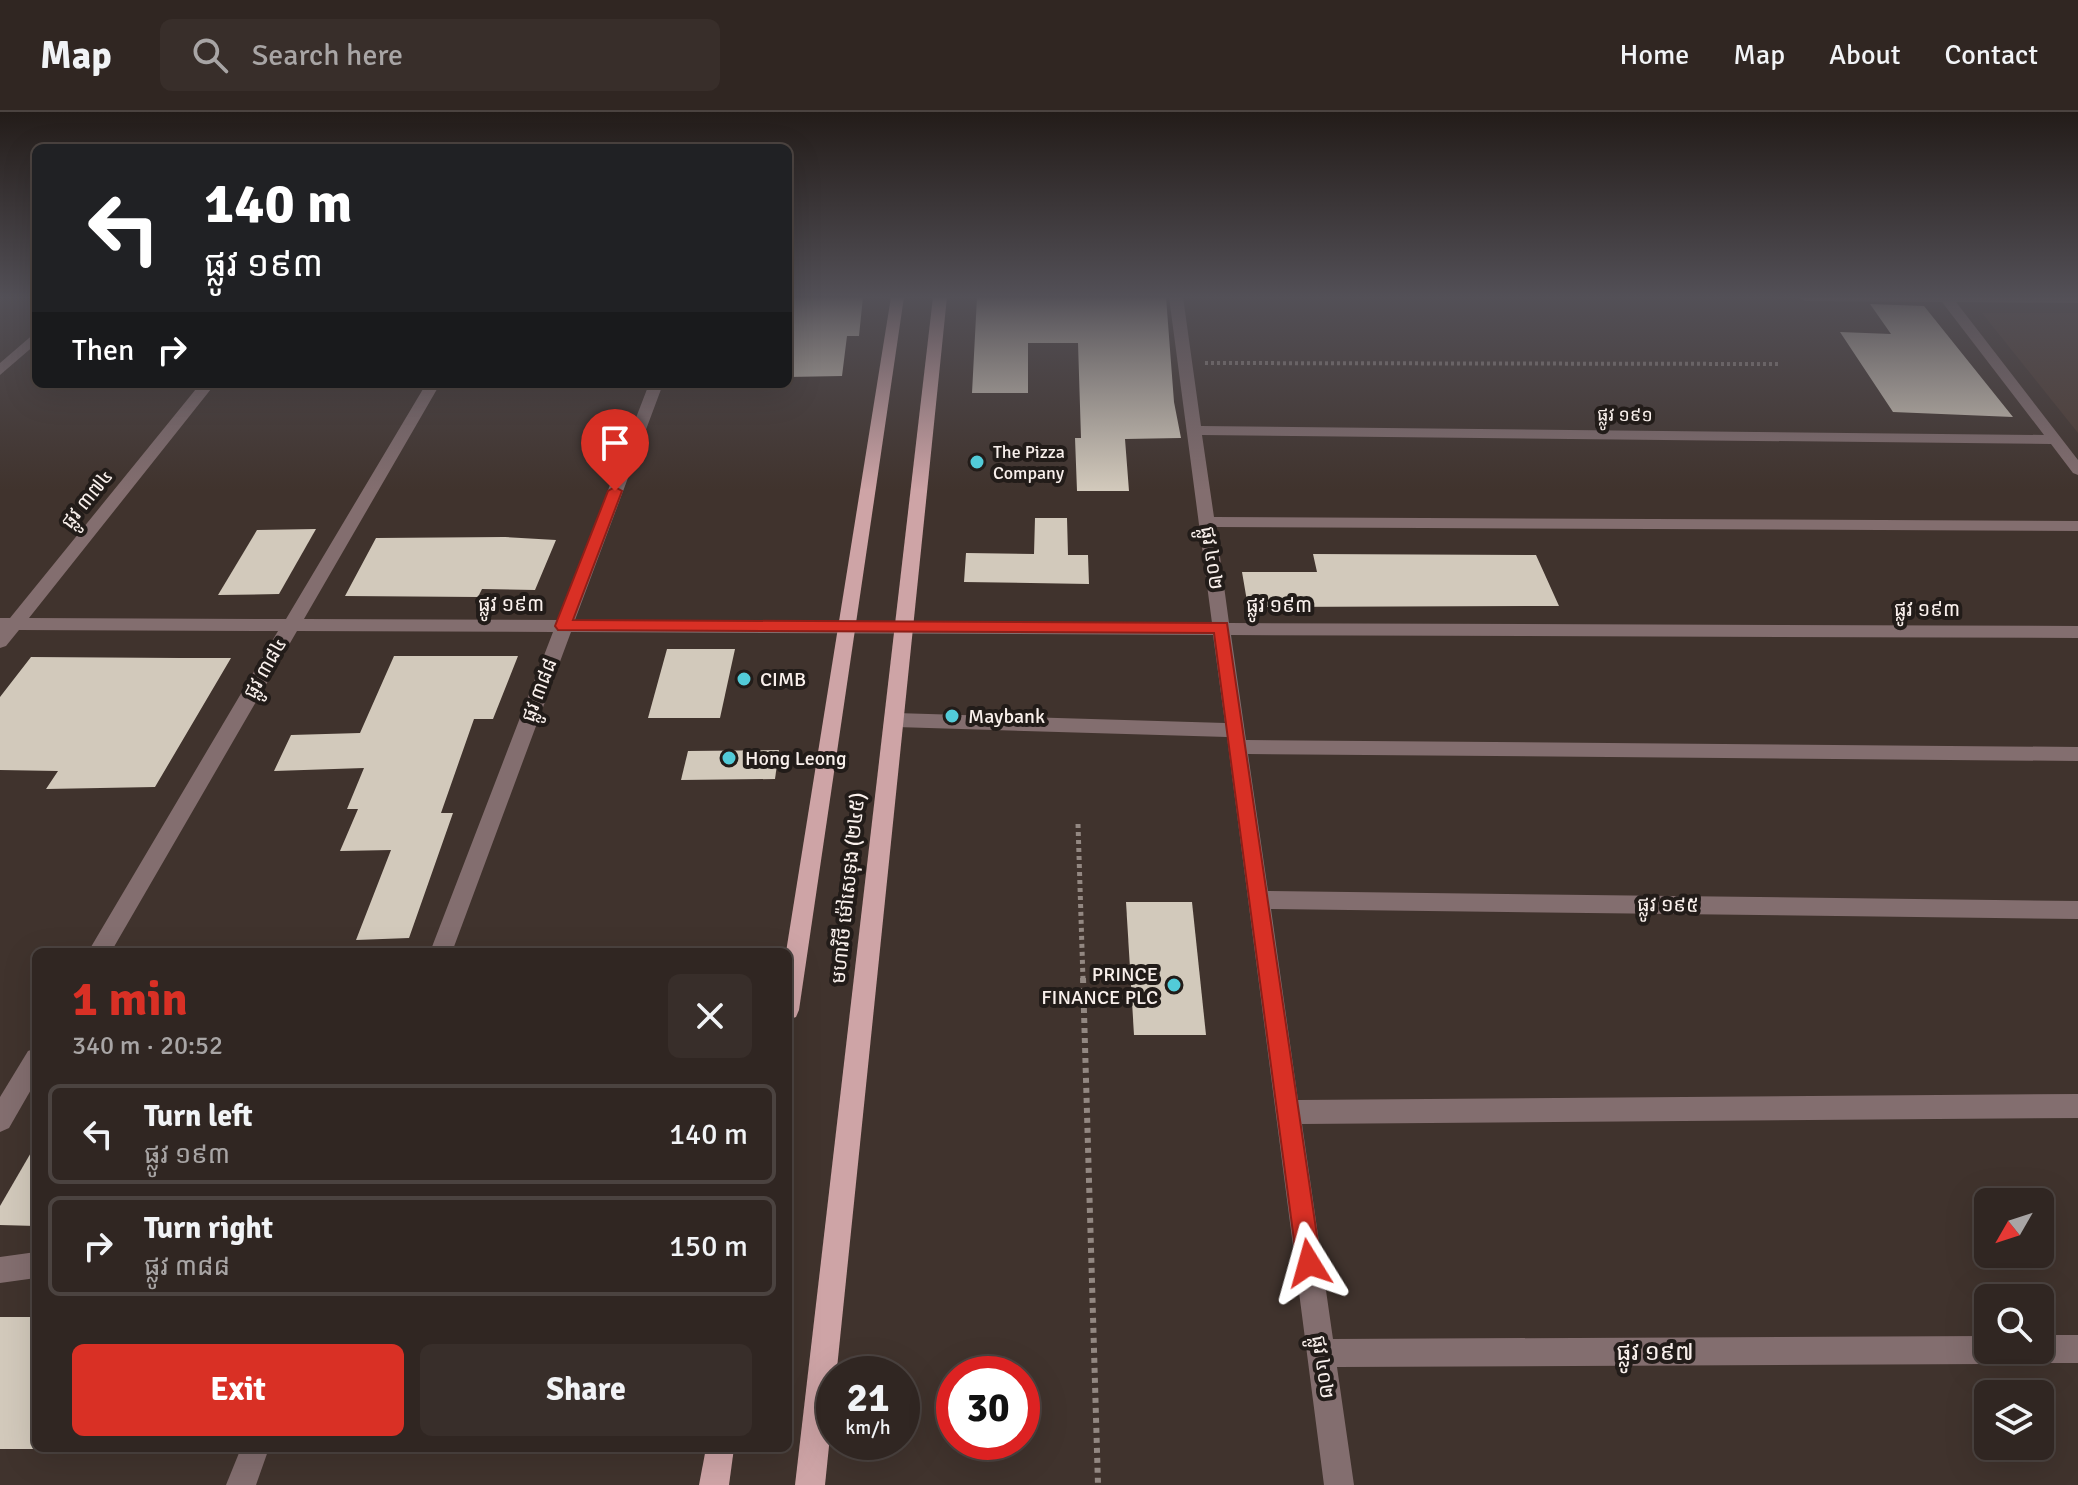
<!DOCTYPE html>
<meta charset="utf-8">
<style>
:root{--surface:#302622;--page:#382e2a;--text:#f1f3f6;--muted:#a8a5a5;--line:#4b4340;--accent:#d93025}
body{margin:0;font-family:Signika,"Noto Sans Khmer",sans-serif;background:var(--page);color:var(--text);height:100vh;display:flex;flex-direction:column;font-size:30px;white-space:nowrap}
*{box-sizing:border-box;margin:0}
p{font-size:26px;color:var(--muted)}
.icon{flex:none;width:44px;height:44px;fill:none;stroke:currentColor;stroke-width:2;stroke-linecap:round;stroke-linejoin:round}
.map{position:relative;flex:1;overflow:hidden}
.details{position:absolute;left:32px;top:836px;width:760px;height:504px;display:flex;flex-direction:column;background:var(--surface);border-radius:12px;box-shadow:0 8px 32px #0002,0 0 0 2px var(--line)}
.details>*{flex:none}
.hud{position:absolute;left:32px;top:32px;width:760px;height:244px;border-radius:12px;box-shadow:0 8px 32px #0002,0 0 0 2px var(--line);background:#202124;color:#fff;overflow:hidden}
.needle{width:52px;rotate:231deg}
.controls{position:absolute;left:1974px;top:1076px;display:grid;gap:16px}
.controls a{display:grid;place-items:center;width:80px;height:80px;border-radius:12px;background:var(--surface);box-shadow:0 8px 32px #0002,0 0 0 2px var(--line);font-size:40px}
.speed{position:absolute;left:816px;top:1244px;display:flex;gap:16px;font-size:40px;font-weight:700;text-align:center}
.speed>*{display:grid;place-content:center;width:104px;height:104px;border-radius:50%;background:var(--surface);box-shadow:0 8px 32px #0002,0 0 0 2px var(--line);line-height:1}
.speed small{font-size:20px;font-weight:400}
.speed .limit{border:12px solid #d22;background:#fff;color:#111}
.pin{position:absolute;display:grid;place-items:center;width:68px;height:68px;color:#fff;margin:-82px -34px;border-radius:50% 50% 50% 0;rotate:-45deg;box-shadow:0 0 8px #0007}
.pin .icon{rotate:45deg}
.me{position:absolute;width:88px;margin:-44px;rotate:352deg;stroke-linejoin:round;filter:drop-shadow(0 0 6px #0008)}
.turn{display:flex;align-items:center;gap:28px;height:168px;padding:0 40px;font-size:36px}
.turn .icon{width:104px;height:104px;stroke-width:2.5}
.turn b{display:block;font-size:56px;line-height:68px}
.then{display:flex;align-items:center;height:76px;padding:0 40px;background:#0003;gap:16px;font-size:30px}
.round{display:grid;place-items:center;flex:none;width:84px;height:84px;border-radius:12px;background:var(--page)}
.overview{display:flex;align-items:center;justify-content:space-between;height:136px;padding:0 40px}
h1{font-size:48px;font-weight:700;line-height:60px;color:var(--accent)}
.cta{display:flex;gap:16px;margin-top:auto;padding:16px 40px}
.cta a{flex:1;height:92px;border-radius:12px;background:var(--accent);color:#fff;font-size:32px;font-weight:700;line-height:92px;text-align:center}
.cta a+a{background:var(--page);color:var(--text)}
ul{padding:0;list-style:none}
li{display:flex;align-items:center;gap:24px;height:100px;margin:0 16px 12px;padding:0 24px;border:4px solid var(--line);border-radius:12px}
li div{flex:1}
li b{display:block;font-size:30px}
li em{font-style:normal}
header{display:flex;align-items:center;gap:48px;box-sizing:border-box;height:112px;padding:0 40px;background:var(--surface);border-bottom:2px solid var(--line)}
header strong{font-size:38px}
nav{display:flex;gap:44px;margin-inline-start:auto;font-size:28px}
.search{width:560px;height:72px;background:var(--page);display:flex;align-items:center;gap:20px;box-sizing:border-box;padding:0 28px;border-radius:12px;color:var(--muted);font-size:30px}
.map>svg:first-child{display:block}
</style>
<header>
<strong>Map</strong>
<div class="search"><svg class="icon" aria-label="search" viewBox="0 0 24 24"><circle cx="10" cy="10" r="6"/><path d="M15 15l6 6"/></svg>Search here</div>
<nav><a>Home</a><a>Map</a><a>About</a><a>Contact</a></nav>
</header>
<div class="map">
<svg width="2078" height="1373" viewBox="0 0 2078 1373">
<rect width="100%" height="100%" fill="#40332d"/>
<!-- built -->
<path fill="#4e3c33" d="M1982,201h96v120z"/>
<!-- building -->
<g fill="#d2c9bb">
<path d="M788,185h75l-4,39h-12l-5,40 -54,1z"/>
<path d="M977,185h189l8,105 7,36 -56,1 4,52h-52l-2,-53h6l-3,-95h-50v50h-56z"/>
<path d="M1870,192l54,2 89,111 -120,-5 -53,-80 51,2z"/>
<path d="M1035,406h32l1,37h20l1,29 -125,-2 2,-29 68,1z"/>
<path d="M316,417l-37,65 -61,1 39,-65z"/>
<path d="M505,425l51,3 -21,50 -53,-1 -4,8 -133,-1 31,-58z"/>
<path d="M1313,442l223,1 23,51 -311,1 -6,-35h75z"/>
<path d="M667,537h68l-15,69h-72z"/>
<path d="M394,544h124l-25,63h-19l-33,94h12l-44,125 -53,2 35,-90 -51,1 18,-42h-11l17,-41 -90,3 17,-36 69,-2z"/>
<path d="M31,545l148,1h52l-76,129 -109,2 12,-18 -58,-1v-73z"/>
<path d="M779,638l-4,29 -94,1 7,-29z"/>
<path d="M1126,790h66l14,133h-72z"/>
<path d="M36,1032v82l-36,-1v-19z"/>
<rect x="0" y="1205" width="36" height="132"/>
</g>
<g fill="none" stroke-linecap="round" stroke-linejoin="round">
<!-- path-far2 -->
<path stroke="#938882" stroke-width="4" stroke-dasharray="3 3" stroke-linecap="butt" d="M1205,251l575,1"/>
<!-- path-far1 -->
<path stroke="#938882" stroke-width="5" stroke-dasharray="4 4" stroke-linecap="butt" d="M1078,712l5,156"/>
<!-- path -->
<path stroke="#938882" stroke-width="6" stroke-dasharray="5 5" stroke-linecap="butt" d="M1083,866l15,507"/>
<!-- minor -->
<g fill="#836e6f" fill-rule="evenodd">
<path d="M1169,185h14l18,129 843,9 -102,-133 -137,-1 -6,-4h279v6l-122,-1 122,158v15l-5,-2 -22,-29 -849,-9 12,82 864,4v10l-862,-4 13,96 849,3v12l-847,-3 15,105 832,7v14l-830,-7 20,137 810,10v18l-807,-10 27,191 780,-6v24l-776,6 31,215 655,-3v14h14l-4,10 -10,4 -651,3 17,118h-30l-97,-748 -331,-10 -9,-7 9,-7 329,10 -12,-88 -642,-3 -119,320h-22l123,-320 -256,-1 -186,321h-23l190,-321 -259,-1 -13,16 -6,2v-30h10l190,-234h15l-186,234 257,1 140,-235h14l-136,235 254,1 91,-236h14l-88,236 637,3z"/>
<path d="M36,220v12l-36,31v-12z"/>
<path d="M36,936v33l-27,47 -9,4v-35l28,-46z"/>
<path d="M36,1140v26l-36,5v-26z"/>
<path d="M2040,1223h38v28h-38l-10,-4 -3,-9h13z"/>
<path d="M241,1336h28l-13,37h-30z"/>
</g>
<!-- major -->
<g fill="#cea4a6" fill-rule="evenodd">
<path d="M891,185h13l-105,713 -3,7 -8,3 -2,-68z"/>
<path d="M933,185h14l-122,1188h-30z"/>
<path d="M706,1336h28l-5,37h-30z"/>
</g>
</g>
<!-- sky -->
<linearGradient id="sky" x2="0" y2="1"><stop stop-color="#231c19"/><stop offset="0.49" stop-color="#535057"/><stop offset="1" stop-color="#535057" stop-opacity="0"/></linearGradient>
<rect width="2078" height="378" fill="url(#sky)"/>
<!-- route -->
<path fill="#d93025" stroke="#8d1f18" stroke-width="2" d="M615,375l7,4 -49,129 654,3 94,640 -4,8 -8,4 -9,-4 -3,-8 -83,-630 -656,-3 -3,-4 53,-135z"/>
<!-- markers -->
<g fill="#52cbd8" stroke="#221c19" stroke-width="3">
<circle cx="977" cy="350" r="8"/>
<circle cx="744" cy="567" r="8"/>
<circle cx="952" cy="604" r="8"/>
<circle cx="729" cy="646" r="8"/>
<circle cx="1174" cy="873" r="8"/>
</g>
<g text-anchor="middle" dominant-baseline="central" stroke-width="8" stroke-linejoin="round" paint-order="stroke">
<!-- far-street labels -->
<g font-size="18" fill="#f9f0ec" stroke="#221c19">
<text transform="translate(1625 303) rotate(1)">ផ្លូវ ១៩១</text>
</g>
<!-- far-poi labels -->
<g font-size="18" fill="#f9f0ec" stroke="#221c19" text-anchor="start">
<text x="993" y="340">The Pizza<tspan x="993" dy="21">Company</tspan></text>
</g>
<!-- street labels -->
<g font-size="20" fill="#f9f0ec" stroke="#221c19">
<text transform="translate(87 387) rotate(-51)">ផ្លូវ ៣៧៤</text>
<text transform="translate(1212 446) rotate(82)">ផ្លូវ ៤០២</text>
<text x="511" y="492">ផ្លូវ ១៩៣</text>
<text x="1279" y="493">ផ្លូវ ១៩៣</text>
<text x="1927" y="497">ផ្លូវ ១៩៣</text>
<text transform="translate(265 556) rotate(-60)">ផ្លូវ ៣៨៤</text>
<text transform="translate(539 578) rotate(-69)">ផ្លូវ ៣៨៨</text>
<text transform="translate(848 776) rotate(-84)">មហាវិថី ម៉ៅសេទុង (២៤៥)</text>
<text transform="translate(1668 793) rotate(1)">ផ្លូវ ១៩៥</text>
<text transform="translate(1323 1255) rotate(82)">ផ្លូវ ៤០២</text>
</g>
<!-- poi labels -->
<g font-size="20" fill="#f9f0ec" stroke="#221c19" text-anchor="start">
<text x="760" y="567">CIMB</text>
<text x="968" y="604">Maybank</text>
<text x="745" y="646">Hong Leong</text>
<text x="1158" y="862" text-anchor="end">PRINCE<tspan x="1158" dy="23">FINANCE PLC</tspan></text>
</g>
<!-- near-street labels -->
<g font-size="24" fill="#f9f0ec" stroke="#221c19">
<text x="1655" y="1240">ផ្លូវ ១៩៧</text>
</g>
</g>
</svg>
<div class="controls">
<a><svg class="needle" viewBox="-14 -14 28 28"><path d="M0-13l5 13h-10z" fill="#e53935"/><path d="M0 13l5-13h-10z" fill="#a8a5a5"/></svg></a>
<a><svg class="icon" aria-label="search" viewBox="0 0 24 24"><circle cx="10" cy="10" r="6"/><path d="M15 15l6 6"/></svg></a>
<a><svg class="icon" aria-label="layers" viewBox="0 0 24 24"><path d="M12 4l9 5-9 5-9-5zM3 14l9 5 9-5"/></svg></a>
</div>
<div class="speed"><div>21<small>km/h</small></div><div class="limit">30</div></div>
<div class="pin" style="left:615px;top:379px;background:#d93025"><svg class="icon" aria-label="arrive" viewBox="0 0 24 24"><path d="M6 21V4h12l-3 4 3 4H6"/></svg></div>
<svg class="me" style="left:1309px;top:1151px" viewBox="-20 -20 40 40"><path d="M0-17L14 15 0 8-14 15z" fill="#d93025" stroke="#fff" stroke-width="4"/></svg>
<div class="hud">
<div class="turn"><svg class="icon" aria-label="left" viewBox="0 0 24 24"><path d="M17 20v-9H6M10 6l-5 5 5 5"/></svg><div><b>140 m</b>ផ្លូវ ១៩៣</div></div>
<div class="then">Then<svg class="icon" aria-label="right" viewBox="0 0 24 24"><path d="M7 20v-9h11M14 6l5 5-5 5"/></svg></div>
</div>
<section class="details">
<div class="overview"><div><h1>1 min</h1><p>340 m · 20:52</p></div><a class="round"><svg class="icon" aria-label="close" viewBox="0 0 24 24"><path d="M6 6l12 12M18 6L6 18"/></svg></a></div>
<ul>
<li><svg class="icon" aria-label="left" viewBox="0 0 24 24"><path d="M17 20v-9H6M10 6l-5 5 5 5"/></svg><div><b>Turn left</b><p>ផ្លូវ ១៩៣</p></div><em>140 m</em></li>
<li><svg class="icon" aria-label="right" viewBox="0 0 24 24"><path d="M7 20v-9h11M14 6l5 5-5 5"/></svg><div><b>Turn right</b><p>ផ្លូវ ៣៨៨</p></div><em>150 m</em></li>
</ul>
<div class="cta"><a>Exit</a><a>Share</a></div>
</section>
</div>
